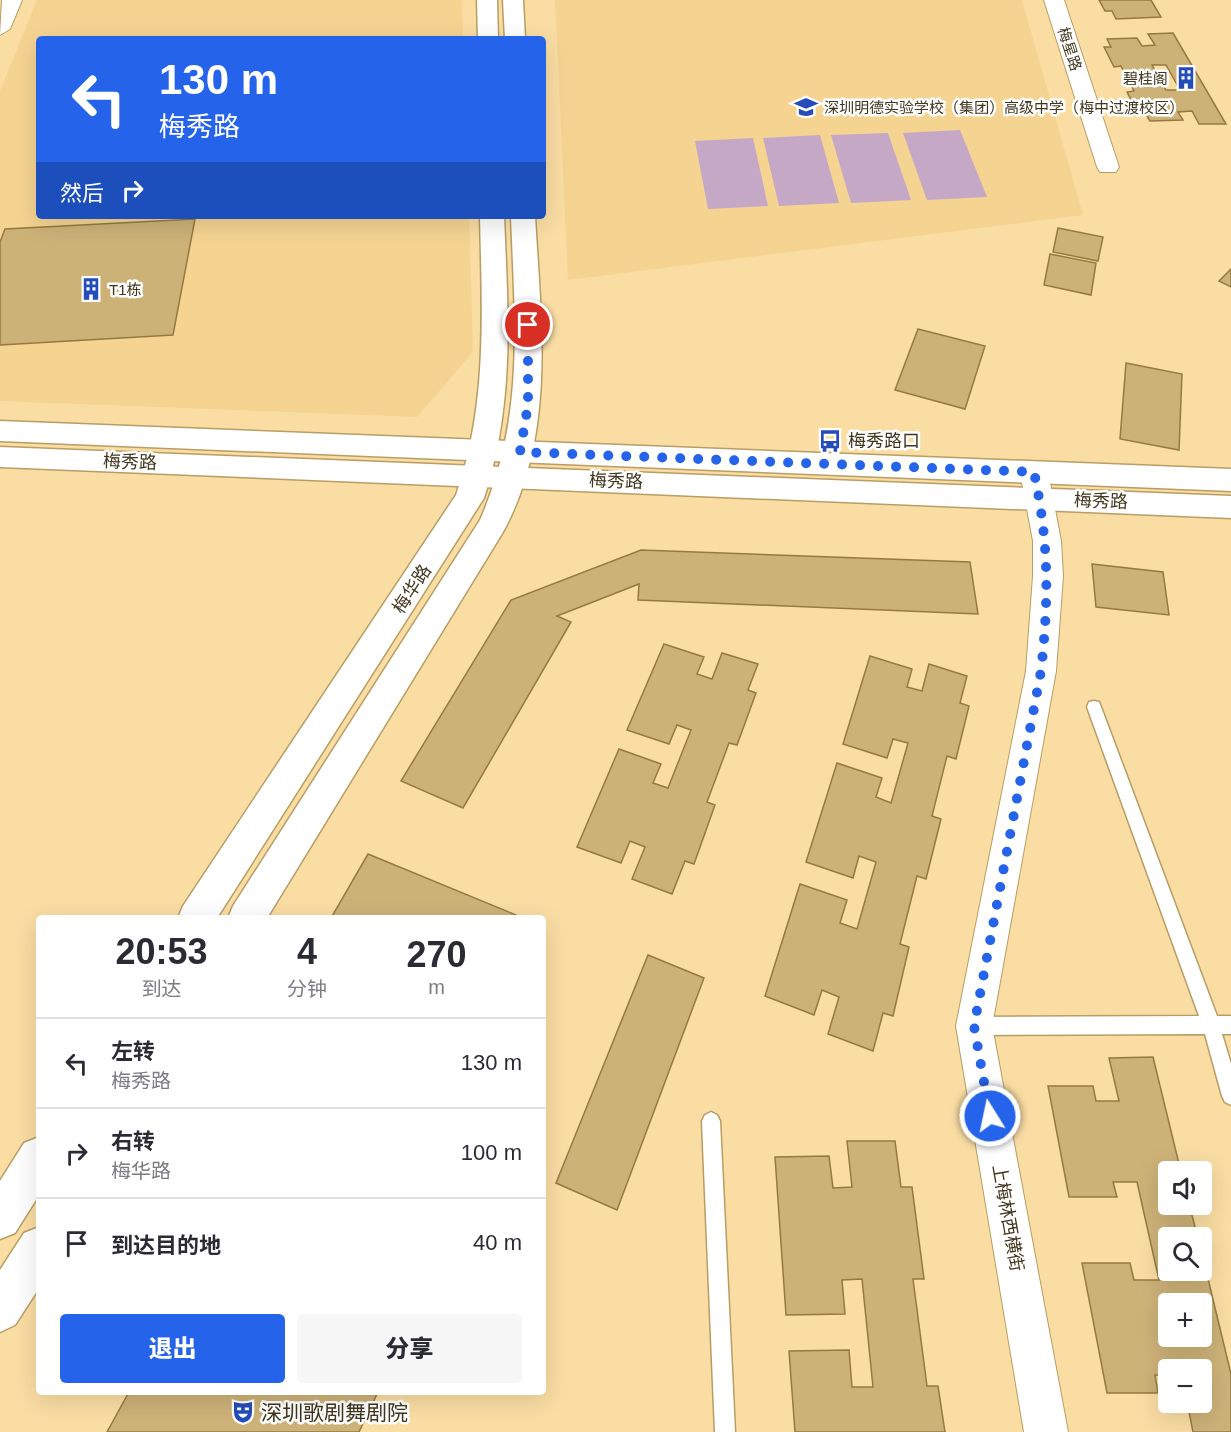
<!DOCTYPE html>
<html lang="zh">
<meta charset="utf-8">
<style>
:root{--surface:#fff;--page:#f7f7f7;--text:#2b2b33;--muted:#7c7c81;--line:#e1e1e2;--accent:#2563eb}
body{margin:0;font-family:Arial,"Noto Sans SC",sans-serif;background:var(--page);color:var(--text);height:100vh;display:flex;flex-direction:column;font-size:22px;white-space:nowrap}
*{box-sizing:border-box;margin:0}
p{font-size:20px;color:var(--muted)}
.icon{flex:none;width:33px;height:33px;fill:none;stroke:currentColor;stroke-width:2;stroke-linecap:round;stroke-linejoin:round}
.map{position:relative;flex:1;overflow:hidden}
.panel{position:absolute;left:36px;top:915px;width:510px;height:480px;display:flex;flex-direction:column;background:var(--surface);border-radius:6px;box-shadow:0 6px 24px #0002}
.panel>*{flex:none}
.top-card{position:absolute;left:36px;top:36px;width:510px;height:183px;border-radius:6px;box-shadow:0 6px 24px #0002;background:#2563eb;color:#fff;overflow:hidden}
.controls{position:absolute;left:1158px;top:1161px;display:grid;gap:12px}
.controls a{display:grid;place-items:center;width:54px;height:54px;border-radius:6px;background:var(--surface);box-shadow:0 6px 24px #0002;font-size:30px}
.pin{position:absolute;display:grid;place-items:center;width:51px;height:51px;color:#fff;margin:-26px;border:3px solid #fff;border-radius:50%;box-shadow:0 2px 6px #0007}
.me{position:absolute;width:66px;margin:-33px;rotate:350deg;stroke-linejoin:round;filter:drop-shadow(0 0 4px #0008)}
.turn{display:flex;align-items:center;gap:21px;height:126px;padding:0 24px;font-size:27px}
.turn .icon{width:78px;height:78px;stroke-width:2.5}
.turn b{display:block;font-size:42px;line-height:51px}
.then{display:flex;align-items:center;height:57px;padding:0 24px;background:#0003;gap:12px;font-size:22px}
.eta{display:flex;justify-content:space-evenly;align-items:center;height:102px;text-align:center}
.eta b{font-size:36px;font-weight:800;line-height:42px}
.cta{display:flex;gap:12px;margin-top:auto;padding:12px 24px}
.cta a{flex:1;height:69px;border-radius:6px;background:var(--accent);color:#fff;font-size:24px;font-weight:800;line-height:69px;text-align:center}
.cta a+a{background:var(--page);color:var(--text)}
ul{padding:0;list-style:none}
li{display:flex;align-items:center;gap:18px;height:90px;padding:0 24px;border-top:2px solid var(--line)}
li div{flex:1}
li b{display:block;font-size:22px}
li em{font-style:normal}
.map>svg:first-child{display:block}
</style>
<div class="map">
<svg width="1231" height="1432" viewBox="0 0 1231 1432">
<rect width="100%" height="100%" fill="#fadda3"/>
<!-- built -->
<g fill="#f5d492">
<path d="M37,0h425l1,39h-424v177h430l4,136 -56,65 -417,-16v-310z"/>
<path d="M555,0h467l61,215 -515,65z"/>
</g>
<!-- green -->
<g fill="#c5a7c6">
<path d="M960,130l27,67 -60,3 -24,-67z"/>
<path d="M888,133l23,67 -60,3 -20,-68z"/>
<path d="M820,135l19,68 -60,3 -16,-68z"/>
<path d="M753,138l15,68 -60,3 -13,-68z"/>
</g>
<!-- building -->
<g fill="#cdb278" stroke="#947a42" stroke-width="1.5" fill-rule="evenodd">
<path d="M1099,0h52l10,17 -45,2 -4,-8h-7z"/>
<path d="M1173,33l53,91h-27l-7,-13 -14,1 5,8 -33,1 -5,-8h-7l-11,-21 7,-1 -4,-8 31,-1 5,8h14l-14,-25h-14l5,9h-32l-4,-8 -7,1 -10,-20h7l-4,-8 30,-1 5,8 13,-1 -7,-11z"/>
<path d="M195,219l-22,116 -173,10v-103l5,-13z"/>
<path d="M1058,228l45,9 -5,24 -45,-9z"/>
<path d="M1050,254l46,9 -5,32 -47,-10z"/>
<path d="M1231,269v18l-12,-6z"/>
<path d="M918,329l67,17 -20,63 -70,-19z"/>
<path d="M1126,363l56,11 -3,76 -59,-11z"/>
<path d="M641,550l329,12 8,52 -340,-14 1,-16 -82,32 14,6 -108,186 -62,-27 110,-181z"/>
<path d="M1092,564l71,8 6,43 -73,-8z"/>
<path d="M664,644l40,13 -7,17 15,5 10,-26 36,11 -10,26 8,3 -19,52 -8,-2 -22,59 8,3 -21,59 -9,-3 -13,33 -40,-15 13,-32 -15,-6 -9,22 -44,-16 42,-98 42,15 -8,19 15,5 23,-58 -14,-5 -8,19 -42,-14z"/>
<path d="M870,656l42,13 -5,18 15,4 7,-27 38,12 -7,27 9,3 -13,53 -9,-3 -15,60 9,3 -15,60 -9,-3 -17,68 9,3 -16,69 -10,-3 -10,38 -45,-17 11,-37 -17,-7 -8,25 -49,-19 35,-112 47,16 -7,23 17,6 19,-67 -17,-6 -6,22 -47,-16 31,-99 45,15 -6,19 15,6 17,-60 -15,-4 -6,19 -44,-14z"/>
<path d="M368,854l148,61 -2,3h-183z"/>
<path d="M648,955l56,23 -87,232 -61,-27z"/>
<path d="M1153,1057l28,115h-13v32h21l9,34h-30v32h34v-16l29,120v58h-38l-6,-30h15v-32h-34v5h-13l3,18h-51l-25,-130h48l4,17h25l-22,-98h-24l4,15h-48l-21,-111h45l3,15h23l-10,-43zM1168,1304h34v32h-34z"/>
<path d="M847,1141h48l6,46h11l12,92h-11l14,107h11l7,46h-150l-6,-81 60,-1 3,37h21l-11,-108 -20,1 3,34 -59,1 -11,-158 54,-1 4,32 19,-1z"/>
<path d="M129,1392h249l-19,40h-252z"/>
</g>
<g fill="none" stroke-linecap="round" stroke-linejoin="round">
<!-- service casing -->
<g stroke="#b89d64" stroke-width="3">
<g id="service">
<path d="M1094,701l5,1 2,5 116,309h14v18h-9l9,30v41l-6,-3 -3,-6 -17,-62 -231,1 -6,-3 -3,-6 3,-6 6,-3 225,-1 -112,-309 2,-5z"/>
<path d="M711,1112l6,3 3,6 15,311h-20l-13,-311 3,-6z"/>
</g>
</g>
<!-- minor casing -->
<g stroke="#b89d64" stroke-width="2">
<g id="minor">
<path d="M2,0h20l-12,29 -10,6z"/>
<path d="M1044,0h20l55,167 -3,5h-16l-3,-5z"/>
<path d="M1034,462l10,3 4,7 13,69 2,35 -7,95 -64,355 76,406h-44l-68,-406 70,-355 7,-95v-35l-13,-69 4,-7z"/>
</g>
</g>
<!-- tertiary casing -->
<g stroke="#b89d64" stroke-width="3">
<g id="tertiary">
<path d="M0,421l1231,48v22l-1231,-50z"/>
<path d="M0,447l1231,49v22l-1231,-51z"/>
</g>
</g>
<!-- secondary casing -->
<g stroke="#b89d64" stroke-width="3">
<g id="secondary">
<path d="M477,0h20l1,39h-20z"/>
<path d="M503,0h20l2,39h-20z"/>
<path d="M480,216h24c4,98 11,187 -20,282l-267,420h-39l5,-12 273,-411c32,-91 26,-184 24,-279z"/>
<path d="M511,216h24c6,106 21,219 -32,316l-236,386h-39l5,-12 247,-386c45,-103 35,-195 31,-304z"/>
<path d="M39,1137v58l-24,38 -15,6v-58l24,-38z"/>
<path d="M39,1227v61l-24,37 -15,7v-62l24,-37z"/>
</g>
</g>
<!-- service -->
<use href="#service" fill="#fff" fill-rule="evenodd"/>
<!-- minor -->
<use href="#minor" fill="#fff" fill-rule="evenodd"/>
<!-- tertiary -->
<use href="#tertiary" fill="#fff" fill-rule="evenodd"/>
<!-- secondary -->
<use href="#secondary" fill="#fff" fill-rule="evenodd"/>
</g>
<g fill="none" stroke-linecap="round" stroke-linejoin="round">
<!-- route -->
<path stroke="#2563eb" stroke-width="10" stroke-dasharray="0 18" d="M528,325v80l-8,47 514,20c15,71 15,126 7,199l-67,355 16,90"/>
</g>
<!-- icons -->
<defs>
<g id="building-bare" transform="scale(1.8)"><path d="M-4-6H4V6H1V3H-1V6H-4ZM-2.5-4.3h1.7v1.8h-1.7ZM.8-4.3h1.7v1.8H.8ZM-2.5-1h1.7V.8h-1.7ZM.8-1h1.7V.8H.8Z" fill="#244cbb" stroke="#fff" stroke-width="2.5" paint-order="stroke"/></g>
<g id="school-bare" transform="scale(1.8)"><path d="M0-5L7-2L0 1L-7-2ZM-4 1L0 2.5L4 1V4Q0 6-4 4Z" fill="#244cbb" stroke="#fff" stroke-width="2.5" paint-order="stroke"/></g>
<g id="bus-bare" transform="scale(1.8)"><path d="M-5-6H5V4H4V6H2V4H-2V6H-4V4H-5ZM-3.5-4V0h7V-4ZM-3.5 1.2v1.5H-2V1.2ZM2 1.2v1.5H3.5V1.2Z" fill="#244cbb" stroke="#fff" stroke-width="2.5" paint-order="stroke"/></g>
<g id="theatre-bare" transform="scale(1.8)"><path d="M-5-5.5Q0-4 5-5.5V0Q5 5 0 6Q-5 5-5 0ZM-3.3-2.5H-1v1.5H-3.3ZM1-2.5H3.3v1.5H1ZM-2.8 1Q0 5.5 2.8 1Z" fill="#244cbb" stroke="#fff" stroke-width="2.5" paint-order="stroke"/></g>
</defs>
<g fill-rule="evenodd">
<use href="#building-bare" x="1186" y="78"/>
<use href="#school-bare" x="806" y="107"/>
<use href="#building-bare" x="91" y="289"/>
<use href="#bus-bare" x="830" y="441"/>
<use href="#theatre-bare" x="243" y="1412"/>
</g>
<g text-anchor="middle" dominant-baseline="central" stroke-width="5" stroke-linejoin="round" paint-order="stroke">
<!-- far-street labels -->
<g font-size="15" fill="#41361e" stroke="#fff">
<text transform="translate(1070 49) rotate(72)">梅星路</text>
</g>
<!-- far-poi labels -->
<g font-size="15" fill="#41361e" stroke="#fff" text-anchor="start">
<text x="1168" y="78" text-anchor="end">碧桂阁</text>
<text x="824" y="107">深圳明德实验学校（集团）高级中学（梅中过渡校区）</text>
<text x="109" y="289">T1栋</text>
</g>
<!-- poi labels -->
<g font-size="18" fill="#41361e" stroke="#fff" text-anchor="start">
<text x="848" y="441">梅秀路口</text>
</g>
<!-- street labels -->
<g font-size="18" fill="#41361e" stroke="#fff">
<text transform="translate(130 462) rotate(2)">梅秀路</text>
<text transform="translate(616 481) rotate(2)">梅秀路</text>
<text transform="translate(1101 501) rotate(2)">梅秀路</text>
<text transform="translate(412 589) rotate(-57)">梅华路</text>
<text transform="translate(1008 1218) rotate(80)">上梅林西横街</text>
</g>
<!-- near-poi labels -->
<g font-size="21" fill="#41361e" stroke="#fff" text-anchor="start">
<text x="261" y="1412">深圳歌剧舞剧院</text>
</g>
</g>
</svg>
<div class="controls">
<a><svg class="icon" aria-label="sound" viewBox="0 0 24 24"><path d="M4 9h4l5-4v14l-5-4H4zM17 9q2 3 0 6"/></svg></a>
<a><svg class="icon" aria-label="search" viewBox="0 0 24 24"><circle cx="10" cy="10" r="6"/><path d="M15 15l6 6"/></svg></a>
<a>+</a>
<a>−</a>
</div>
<div class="pin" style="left:528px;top:325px;background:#d93025"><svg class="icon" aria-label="arrive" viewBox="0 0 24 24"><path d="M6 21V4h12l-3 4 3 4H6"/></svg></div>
<svg class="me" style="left:990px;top:1116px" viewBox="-20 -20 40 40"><circle r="17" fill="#2563eb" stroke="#fff" stroke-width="3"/><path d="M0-11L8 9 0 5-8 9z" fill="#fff"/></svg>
<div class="top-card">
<div class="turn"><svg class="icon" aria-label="left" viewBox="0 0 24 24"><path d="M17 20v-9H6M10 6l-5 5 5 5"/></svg><div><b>130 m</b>梅秀路</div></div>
<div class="then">然后<svg class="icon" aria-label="right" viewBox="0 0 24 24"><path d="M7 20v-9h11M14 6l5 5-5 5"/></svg></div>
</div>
<section class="panel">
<div class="eta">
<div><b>20:53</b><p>到达</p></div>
<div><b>4</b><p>分钟</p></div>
<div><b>270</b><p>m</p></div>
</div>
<ul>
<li><svg class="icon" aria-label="left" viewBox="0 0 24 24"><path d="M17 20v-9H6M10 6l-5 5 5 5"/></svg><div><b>左转</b><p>梅秀路</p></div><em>130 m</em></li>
<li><svg class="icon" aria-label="right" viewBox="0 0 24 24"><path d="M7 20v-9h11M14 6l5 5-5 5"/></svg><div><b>右转</b><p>梅华路</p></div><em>100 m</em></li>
<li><svg class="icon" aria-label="arrive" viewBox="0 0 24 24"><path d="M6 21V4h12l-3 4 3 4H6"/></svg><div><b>到达目的地</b></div><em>40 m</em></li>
</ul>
<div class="cta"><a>退出</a><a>分享</a></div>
</section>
</div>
